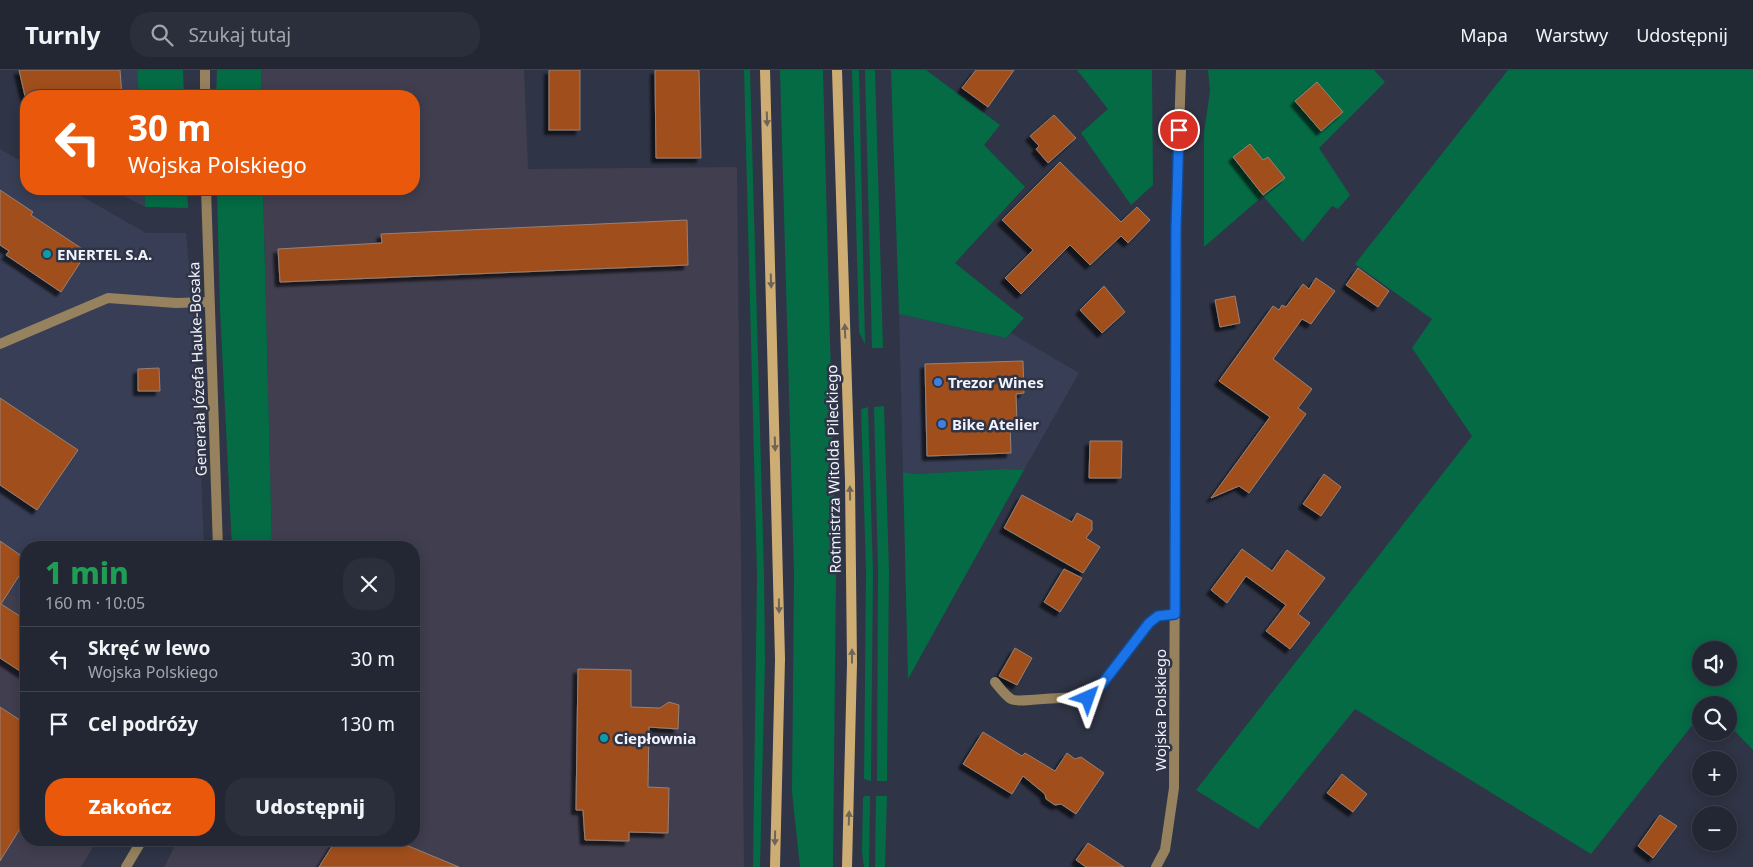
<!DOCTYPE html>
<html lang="pl">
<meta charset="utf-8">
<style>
:root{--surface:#232734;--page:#2b2f3c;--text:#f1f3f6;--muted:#a3a5ac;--line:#40444f;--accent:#ea580c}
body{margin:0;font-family:"Noto Sans",sans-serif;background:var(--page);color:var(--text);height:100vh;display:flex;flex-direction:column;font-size:19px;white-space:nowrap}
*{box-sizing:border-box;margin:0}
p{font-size:16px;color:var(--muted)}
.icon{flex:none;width:28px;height:28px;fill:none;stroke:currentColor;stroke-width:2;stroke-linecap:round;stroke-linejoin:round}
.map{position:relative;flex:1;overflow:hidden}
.drawer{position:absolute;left:20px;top:471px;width:400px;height:305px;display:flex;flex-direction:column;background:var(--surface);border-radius:20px;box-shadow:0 2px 12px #0003,0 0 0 1px var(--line)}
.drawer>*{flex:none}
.guide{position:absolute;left:20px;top:20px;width:400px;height:105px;border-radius:20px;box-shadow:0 2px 12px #0003,0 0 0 1px var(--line);background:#ea580c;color:#fff;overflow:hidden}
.fabs{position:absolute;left:1692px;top:571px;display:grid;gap:10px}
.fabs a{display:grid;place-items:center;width:45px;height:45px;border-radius:50%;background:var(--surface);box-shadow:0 2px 12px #0003,0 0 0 1px var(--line);font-size:25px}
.pin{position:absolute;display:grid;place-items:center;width:42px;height:42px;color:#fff;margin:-21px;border:2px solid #fff;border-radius:50%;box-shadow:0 1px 5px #0007}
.me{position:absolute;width:55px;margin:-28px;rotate:43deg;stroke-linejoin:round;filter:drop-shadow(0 0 4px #0008)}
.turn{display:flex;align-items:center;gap:18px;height:105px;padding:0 25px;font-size:22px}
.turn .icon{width:65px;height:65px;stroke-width:2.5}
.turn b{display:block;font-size:35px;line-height:42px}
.round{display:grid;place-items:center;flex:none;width:52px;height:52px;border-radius:20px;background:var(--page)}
.overview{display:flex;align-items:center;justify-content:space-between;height:85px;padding:0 25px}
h1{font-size:30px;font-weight:800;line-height:38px;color:#1e9e55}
.primary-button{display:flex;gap:10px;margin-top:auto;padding:10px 25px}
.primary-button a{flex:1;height:58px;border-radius:20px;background:var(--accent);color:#fff;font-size:20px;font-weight:800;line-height:58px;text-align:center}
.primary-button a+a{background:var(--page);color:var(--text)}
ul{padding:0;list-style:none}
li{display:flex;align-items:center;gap:15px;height:65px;padding:0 25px;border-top:1px solid var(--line)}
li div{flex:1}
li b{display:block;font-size:19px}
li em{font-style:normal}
header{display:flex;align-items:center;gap:30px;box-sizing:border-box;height:70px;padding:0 25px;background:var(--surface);border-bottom:1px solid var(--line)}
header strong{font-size:24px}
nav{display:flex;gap:28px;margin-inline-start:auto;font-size:18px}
.search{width:350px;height:45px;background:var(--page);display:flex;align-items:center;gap:12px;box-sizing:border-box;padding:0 18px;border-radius:20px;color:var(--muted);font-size:19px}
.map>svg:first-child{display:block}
</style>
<header>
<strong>Turnly</strong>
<div class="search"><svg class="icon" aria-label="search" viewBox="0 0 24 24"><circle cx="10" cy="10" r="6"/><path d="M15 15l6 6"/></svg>Szukaj tutaj</div>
<nav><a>Mapa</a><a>Warstwy</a><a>Udostępnij</a></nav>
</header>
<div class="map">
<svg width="1753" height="797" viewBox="0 0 1753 797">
<defs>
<filter id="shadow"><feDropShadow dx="-4.5" dy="4.5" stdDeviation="1" flood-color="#0009"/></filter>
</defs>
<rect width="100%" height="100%" fill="#2f3446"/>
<!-- built -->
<g fill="#383e55">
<path d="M19,0h118l2,26h-113v9z"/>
<path d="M0,79l26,15v25h43l77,44h40l10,108 8,206 -178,1v55l-26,-17z"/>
<path d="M111,119h33l1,18z"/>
<path d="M899,244l107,24 5,-5 68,40 -55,97 -18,-1 -90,5 -13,-2z"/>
</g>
<!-- industrial -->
<g fill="#413e4f">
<path d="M261,0h263l4,99 209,-2 7,700h-580l14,-27h236v-292l-142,-1 -9,-358h151v-93h-153z"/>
<path d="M0,516l26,17v237h71l-16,27h-81z"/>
</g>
<!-- green -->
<g fill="#046b45" fill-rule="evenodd">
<path d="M137,0h46l1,26h-45z"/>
<path d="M217,0h44v26h-45z"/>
<path d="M744,0h6l14,504 1,86 -5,207h-7l4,-292z"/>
<path d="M780,0h43l13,502 -3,295h-33l-8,-75 2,-218z"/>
<path d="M852,0h7l6,274 -6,-12z"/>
<path d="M865,0h10l8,278h-11z"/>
<path d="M891,0h35l74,55 -16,20 41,42 -70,76 69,55 -18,20 -107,-24z"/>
<path d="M1077,0h75l1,115 -22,20 -50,-72 27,-24z"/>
<path d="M1208,0h166l11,12 -66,66 31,47 -12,14 -6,-3 -29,36 -40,-46 -59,51v-114l6,-42z"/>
<path d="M1508,0h245v680l-24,-25v-20h-28v9l-110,140 -236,-145 -97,120 -62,-39 276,-354 -60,-88 20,-29 -77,-55zM1701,580h28v28h-28z"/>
<path d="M144,119h43l1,19 -43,-1z"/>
<path d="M217,119h46l9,358h-40l-12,-238z"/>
<path d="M884,336l5,165 -2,210h-10l1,-210 -4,-164z"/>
<path d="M868,337l5,164 -2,210 -7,-2 2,-207 -5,-163z"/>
<path d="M1007,399l17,1 -116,209 -5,-207 13,2z"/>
<path d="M865,726h5l-1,71h-5l-2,-15 1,-54z"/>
<path d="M876,726h11l-2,71h-10z"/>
</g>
<!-- building -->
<g fill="#a04f1e" stroke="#978075" filter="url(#shadow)">
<path d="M19,0h101l2,26h-97z"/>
<rect x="549" y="0" width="31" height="60"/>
<path d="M655,0h44l2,88h-45z"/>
<path d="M976,0h38l-26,37 -26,-19z"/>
<path d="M1317,12l26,30 -22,19 -26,-30z"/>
<path d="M1054,45l22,23 -28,25 -12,-14 3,-3 -9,-10z"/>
<path d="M1250,74l13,16 5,-3 17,21 -22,17 -30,-38z"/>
<path d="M1060,92l61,60 16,-15 13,13 -22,23 -7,-7 -31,29 -20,-20 -49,49 -16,-16 28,-28 -31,-30z"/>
<path d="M0,120l33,22 -2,3 56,37 -26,40 -55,-37 3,-4 -9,-6z"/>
<path d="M687,150l1,45 -408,17 -2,-33 104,-6 -1,-9z"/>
<path d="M1358,198l31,23 -11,16 -32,-22z"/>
<path d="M1316,208l19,13 -24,33 -9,-5 -29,40 39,30 -14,19 8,6 -57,79 -10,-7 -28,12 59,-81 -51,-36 54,-75 6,4 3,-5 4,2 17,-23 6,5z"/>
<path d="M1104,216l21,26 -23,21 -22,-23z"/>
<path d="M1235,226l5,27 -20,4 -5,-27z"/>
<path d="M1023,291l1,32 -8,1 1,29 -7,1 1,29 -84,3 -2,-92z"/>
<path d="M159,298l1,23h-22v-22z"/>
<path d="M0,328l78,52 -41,60 -37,-25z"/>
<path d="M1090,371h32l-1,37h-32z"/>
<path d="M1324,404l17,13 -20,29 -18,-12z"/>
<path d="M1022,425l50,27 5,-9 15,8v9l-6,8 14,9 -17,26 -79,-45z"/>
<path d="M0,471l26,18v6l-25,39 25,16v55l-26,-17z"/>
<path d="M1242,479l30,22 15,-21 38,28 -27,36 12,9 -20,26 -24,-18 20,-26 -40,-29 -19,27 -16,-13z"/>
<path d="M1064,499l18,9 -22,34 -16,-10z"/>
<path d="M1015,578l17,10 -15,27 -18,-9z"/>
<path d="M578,599l53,1v37l29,1 9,-6 10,3 -1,24 -29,-2 -1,60 21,1 -1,45 -39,-1v9l-44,-1 -2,-30h-7z"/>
<path d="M0,637l26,17v95l-26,42z"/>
<path d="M983,662l39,24 3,-3 30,18 12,-18 8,6 6,-2 23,16 -28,41 -15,-10 -6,1 -9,-6 -1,-5 -22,-18 -11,18 -49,-30z"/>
<path d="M1342,704l25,20 -14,18 -26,-19z"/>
<path d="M1660,745l17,11 -24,32 -15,-12z"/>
<path d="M336,770h58l65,27h-140z"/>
<path d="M1088,773l36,24h-38l-10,-7z"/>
</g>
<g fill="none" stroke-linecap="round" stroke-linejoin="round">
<!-- lane -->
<g stroke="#96825e" stroke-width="10">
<path d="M0,274l108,-46 68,5 33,-1"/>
<path d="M995,612c5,6 10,13 16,17 7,5 61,-5 77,-1l14,-14 47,-61 8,-7 18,-2"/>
</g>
<!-- street -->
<g stroke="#96825e" stroke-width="10">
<path d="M205,0v26"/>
<path d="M206,119l12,359"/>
<path d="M126,797l16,-27"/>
<path d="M1156,797l9,-17 9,-62 2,-559 5,-159"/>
</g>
<!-- secondary -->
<g stroke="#cdad73" stroke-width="10">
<path d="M765,0l15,589 -5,208"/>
<path d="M837,0l13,410 2,183 -5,204"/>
</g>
</g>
<!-- one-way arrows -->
<defs><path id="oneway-solid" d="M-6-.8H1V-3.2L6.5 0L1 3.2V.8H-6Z" transform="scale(1.25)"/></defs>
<g fill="#6e6458">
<use href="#oneway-solid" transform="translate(767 49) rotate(88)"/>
<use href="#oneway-solid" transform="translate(771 211) rotate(88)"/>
<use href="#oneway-solid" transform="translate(845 261) rotate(-92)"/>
<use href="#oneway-solid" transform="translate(775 374) rotate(88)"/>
<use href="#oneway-solid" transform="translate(850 423) rotate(-91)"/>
<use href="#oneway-solid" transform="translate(779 536) rotate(89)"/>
<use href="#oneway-solid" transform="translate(852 586) rotate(-90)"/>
<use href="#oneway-solid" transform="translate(849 748) rotate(-88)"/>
<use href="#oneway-solid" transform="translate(775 768) rotate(91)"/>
</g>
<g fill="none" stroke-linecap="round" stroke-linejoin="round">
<!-- route casing -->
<g stroke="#114b97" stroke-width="12">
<path id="route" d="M1088,628l14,-14 47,-61 9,-7 17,-2 1,-385 3,-99"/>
</g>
<!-- route -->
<use href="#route" stroke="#1a73e8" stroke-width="9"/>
</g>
<!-- markers -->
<g fill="#0f9aa8" stroke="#2f3446" stroke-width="2">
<circle cx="47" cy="184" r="5"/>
<circle cx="604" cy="668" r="5"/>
</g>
<g fill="#3f7fe0" stroke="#2f3446" stroke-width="2">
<circle cx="938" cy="312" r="5"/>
<circle cx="942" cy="354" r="5"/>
</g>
<g text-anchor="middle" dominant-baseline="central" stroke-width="5" stroke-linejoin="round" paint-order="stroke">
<!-- poi labels -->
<g font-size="15" font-weight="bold" fill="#f1f4fd" stroke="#2f3446" text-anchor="start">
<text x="57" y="184">ENERTEL S.A.</text>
<text x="948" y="312">Trezor Wines</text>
<text x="952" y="354">Bike Atelier</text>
<text x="614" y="668">Ciepłownia</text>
</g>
<!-- street labels -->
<g font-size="15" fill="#f1f4fd" stroke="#2f3446">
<text transform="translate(197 299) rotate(-92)">Generała Józefa Hauke-Bosaka</text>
<text transform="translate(833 399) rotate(-91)">Rotmistrza Witolda Pileckiego</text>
<text transform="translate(1160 640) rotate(-90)">Wojska Polskiego</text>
</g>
</g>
</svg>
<div class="fabs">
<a><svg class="icon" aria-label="sound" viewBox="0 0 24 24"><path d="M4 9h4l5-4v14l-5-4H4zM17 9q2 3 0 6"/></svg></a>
<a><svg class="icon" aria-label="search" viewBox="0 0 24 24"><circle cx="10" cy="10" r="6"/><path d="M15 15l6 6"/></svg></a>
<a>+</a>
<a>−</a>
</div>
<div class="pin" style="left:1179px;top:60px;background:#d93025"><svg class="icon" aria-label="arrive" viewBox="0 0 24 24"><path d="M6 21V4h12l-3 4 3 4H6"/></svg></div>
<svg class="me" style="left:1088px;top:628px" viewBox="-20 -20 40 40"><path d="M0-17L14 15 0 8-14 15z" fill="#1a73e8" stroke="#fff" stroke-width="4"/></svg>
<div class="guide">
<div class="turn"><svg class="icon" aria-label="left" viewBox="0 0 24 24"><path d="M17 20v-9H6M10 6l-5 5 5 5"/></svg><div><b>30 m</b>Wojska Polskiego</div></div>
</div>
<section class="drawer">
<div class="overview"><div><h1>1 min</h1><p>160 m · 10:05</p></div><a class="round"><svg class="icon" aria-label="close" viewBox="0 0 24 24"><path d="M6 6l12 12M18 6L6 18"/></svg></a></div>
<ul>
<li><svg class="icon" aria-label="left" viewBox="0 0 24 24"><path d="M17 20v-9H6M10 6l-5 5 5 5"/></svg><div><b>Skręć w lewo</b><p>Wojska Polskiego</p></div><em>30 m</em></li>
<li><svg class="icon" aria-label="arrive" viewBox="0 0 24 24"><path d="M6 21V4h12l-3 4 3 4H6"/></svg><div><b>Cel podróży</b></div><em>130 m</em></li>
</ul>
<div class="primary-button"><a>Zakończ</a><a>Udostępnij</a></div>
</section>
</div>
